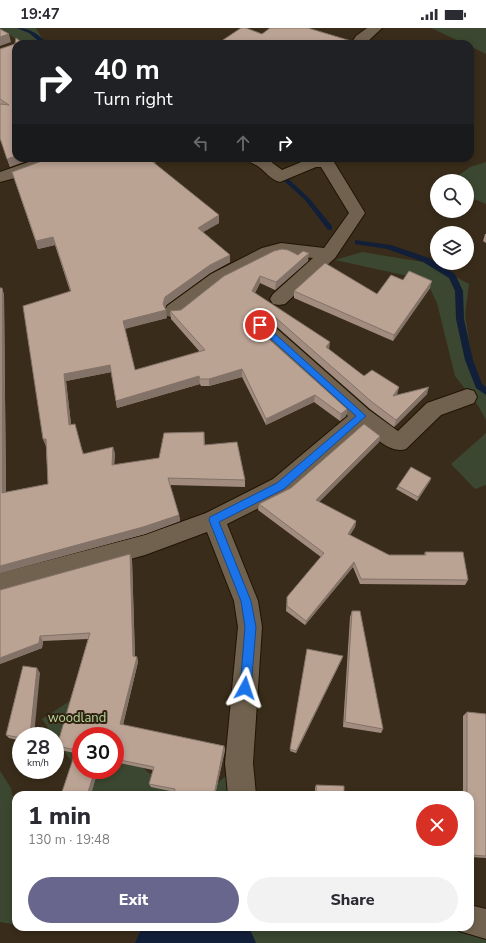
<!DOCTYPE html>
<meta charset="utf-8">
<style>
:root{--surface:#fff;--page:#f2f2f3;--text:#2b2b33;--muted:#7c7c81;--accent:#68668c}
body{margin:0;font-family:"Nunito Sans",sans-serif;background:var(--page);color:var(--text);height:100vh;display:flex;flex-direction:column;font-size:15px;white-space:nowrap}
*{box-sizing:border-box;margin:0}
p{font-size:13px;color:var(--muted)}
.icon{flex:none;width:22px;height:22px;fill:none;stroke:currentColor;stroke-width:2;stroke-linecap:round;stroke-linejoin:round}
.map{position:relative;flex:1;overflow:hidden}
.sheet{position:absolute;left:12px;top:763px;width:462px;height:140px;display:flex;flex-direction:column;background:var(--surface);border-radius:12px;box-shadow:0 2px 6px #0003}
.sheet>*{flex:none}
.hud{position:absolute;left:12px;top:12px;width:462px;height:122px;border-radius:12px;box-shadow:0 2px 6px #0003;background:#202124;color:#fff;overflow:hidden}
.controls{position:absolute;left:430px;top:146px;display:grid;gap:8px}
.controls a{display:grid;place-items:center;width:44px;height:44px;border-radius:50%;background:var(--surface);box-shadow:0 2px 6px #0003;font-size:20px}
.speed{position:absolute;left:12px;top:699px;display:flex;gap:8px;font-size:20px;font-weight:700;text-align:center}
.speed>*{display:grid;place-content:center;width:52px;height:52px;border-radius:50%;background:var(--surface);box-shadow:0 2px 6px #0003;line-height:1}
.speed small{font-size:10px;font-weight:400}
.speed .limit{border:6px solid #d22;background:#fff;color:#111}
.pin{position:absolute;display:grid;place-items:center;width:34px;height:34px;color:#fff;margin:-17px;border:2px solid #fff;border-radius:50%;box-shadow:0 1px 4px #0007}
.me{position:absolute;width:44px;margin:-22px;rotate:5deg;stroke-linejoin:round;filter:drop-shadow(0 0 3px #0008)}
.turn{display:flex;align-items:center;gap:14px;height:84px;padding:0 16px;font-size:18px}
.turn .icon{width:52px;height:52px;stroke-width:2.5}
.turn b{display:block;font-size:28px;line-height:34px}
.lanes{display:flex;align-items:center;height:38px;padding:0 16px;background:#0003;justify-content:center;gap:20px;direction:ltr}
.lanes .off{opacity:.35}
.round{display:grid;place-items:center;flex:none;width:42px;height:42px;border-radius:21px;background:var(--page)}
.overview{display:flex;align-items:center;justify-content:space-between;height:68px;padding:0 16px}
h1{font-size:24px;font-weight:800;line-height:30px}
.cta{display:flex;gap:8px;margin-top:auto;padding:8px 16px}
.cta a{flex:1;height:46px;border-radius:24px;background:var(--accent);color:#fff;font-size:16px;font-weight:800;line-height:46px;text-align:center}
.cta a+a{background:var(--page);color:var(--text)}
.status{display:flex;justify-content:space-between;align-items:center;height:28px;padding:0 20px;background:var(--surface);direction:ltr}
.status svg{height:11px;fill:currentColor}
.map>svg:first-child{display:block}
</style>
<div class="status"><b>19:47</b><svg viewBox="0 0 49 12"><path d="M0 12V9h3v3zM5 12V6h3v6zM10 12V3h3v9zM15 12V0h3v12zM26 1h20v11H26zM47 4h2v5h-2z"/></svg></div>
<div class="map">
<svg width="486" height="915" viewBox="0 0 486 915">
<rect width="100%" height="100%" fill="#392c1a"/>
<!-- green -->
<g fill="#3b4730" fill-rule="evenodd">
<path d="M0,0h36l7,12 9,4h-30l-13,-10 -9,-4z"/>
<path d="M431,0h55v26l-16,-8v-2h-5z"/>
<path d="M486,134v42l-19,-8v-15h-16l19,-14z"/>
<path d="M362,224l67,11 40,21 -4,31 11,70 10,5v30l-9,-16 -22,-28 -18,-73 -11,-23 -91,-20z"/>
<path d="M486,405v52l-11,4 -24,-25z"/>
<path d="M73,671l47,5 8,51 22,19 42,-20 25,29 18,-14 -2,26h-156l-2,-28 -33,-48zM81,708h34v34h-34z"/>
<path d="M0,743l11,17 5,23v114l-16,-3z"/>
<path d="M42,899h428l16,4v12h-246l-36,-10z"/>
</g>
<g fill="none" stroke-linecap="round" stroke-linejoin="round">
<!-- stream -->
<g fill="#121f39" fill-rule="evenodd">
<path d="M17,0c14,0 22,7 31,16h-6l-13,-11z"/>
<path d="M259,130h7l43,40 23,28v4h-4l-23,-30z"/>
<path d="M355,212l36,5 38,13 26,16 8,17 1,28 9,41 9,24 4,3v8l-10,-7 -11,-28 -9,-41 -1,-28 -6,-13 -26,-16 -36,-13 -32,-5z"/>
</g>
<!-- river -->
<path fill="#121f39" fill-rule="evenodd" d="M142,899h107l7,16h-121z"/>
<!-- street casing -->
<g stroke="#201404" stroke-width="2">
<g id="street">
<path d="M367,0h15l-17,16h-14l5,-8z"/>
<path d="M40,130h22l-2,3 -41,16 -19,5v-10z"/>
<path d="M245,130h21l16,12 29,-12h24l-1,4 31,51 -30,45 -50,46 -6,1 -6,-1 -3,-5 3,-5 40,-36 -32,-3 -8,2 -50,25 -42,34 -7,2 -7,-2 -2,-5 2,-5 44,-32 51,-26 19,-5 43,5 25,-35 -28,-46h-5l-36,15c-9,-2 -14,-10 -21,-15 -5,-4 -10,-4 -14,-9z"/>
<path d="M260,290l7,2 102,90 29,21 29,-28 40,-14 7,2 3,6 -3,6 -33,12 -35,34c-16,5 -31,-12 -43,-21l-74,65 -62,31 31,77 4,26 -9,136 3,32h-28l-3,-32 13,-136 -4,-26 -27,-69 -62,23 -145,40v-22l145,-38 61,-22 67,-34 75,-63 -95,-86 -2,-5 2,-5z"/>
<path d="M470,877l16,4v30l-27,-8 -1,-4h12z"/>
</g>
</g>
<!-- street -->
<use href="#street" fill="#71624f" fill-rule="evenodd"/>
</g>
<!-- wall -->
<g fill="#a18c7f">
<path d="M15,16l-5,123 -10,-28v-90z"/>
<path d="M50,130h113l-9,5 65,60 -16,9 27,23v7l-20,11 -44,32 -1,3 2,10 -42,10 10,42 65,-18 -29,-33 -1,-8 11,-1 43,-34 84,-15 -33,29 -15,-7 -5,10 109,83 35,11 -3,9 31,-2 -33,33 -24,-18 -102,-90 -8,-2 -8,2 -1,2 1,3 95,85 -1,7 -6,5 -26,-19 -48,23 -24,-48 -33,9h-8l-1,-2 -83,24 -6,-36 -45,9 5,44 13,29 31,-1 -1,12 45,-7 45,-26 1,13 40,35v7l-75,-2 9,30 1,6 -35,13 -145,39v-285h2l2,7 2,197 42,-8 -2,-38 -3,-7 27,-148 -15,-46 -17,4 -26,-77z"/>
<path d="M485,206h1v9l-3,-2z"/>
<path d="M403,252l27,8 -37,53 -99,-43v-7l83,3z"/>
<path d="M380,408l-1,6 -60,60 37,19 -1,6 -5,8 39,20h35l1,-3 43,28 -3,5 -105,-1 -7,-17 -48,58 -19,-14 1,-14 34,-40 -63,-47 1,-6 32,-16z"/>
<path d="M431,450l-1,3 -13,20 -21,-12 2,-3z"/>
<path d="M130,526l2,6 3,96 2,1 1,5 -15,63 101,21 1,4 -10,45h-41l1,-3 -24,-5 -2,-3 4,-14 -38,-8v-26l-40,17 -15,-3 -3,-4 31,-107 -45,2 -1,7 -42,16z"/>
<path d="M352,583l31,118 -2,4 -38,-6 7,-110z"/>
<path d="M307,621l35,10 -46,94 -6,-2z"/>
<path d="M40,645l-19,63v5l-12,-3 -3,-3z"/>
<path d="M467,684l19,2v144l-16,-1v-62h-7v-79z"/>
<path d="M316,757l28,10h-29v-7z"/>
</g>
<!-- shaded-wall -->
<g fill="#837268">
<path d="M9,6l2,8 -11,4v-9z"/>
<path d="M16,128v2h19l-25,9 -3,-8z"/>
<path d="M148,130h15l-14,8z"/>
<path d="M219,187v8l-21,12v-7z"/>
<path d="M53,209l2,8 -17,4 -2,-8z"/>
<path d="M309,225l-1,8 -33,29 1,-8z"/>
<path d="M230,227v7l-20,11 -44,32 -2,6 2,-1 1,8 -42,11 -2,-8 40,-17 2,-7 45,-32z"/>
<path d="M260,248v7l-8,15v-7z"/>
<path d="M432,253l-2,7 -37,53 1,-6z"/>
<path d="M2,260l2,7 2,204 -4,-6z"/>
<path d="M261,281l-1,8 -8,2 -2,7v-8l2,-6z"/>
<path d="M330,314l-1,8 -3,-3z"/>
<path d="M110,337l2,7 -46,9 6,51 -3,-7 -5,-51z"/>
<path d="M242,341v8l-33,9v-7z"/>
<path d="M199,348l1,8 -83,24 -1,-7z"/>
<path d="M399,359l-2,8 -6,9 2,-8z"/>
<path d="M429,359l-2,7 -33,33 2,-7z"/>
<path d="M315,367l-1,7 -48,23v-6z"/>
<path d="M347,381l-1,7 -6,5 1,-7z"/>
<path d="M380,408l-1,6 -64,64 1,-6z"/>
<path d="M43,411h3l3,6 -3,1z"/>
<path d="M113,419l2,6 -1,19 -2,-7z"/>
<path d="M431,450l-1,3 -13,20 1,-4z"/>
<path d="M179,487l1,6 -35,13 -145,39v-7z"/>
<path d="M356,493l-1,6 -8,12 1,-5z"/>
<path d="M130,526l2,6 3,101 -2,-5z"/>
<path d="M354,534l-1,5 -48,58 1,-4z"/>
<path d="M40,608l3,5 -1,7 -42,16v-6z"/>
<path d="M343,628l-1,3 -46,94v-2z"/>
<path d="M137,629l1,5 -16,66 -2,-4z"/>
<path d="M37,640l3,5 -6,63h-4z"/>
<path d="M224,718l1,4 -10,45h-1z"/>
<path d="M95,742h3l-7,25h-4z"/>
</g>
<!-- building -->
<g fill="#bba394" stroke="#837268">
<path d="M241,0h5l16,6 8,-6h38l53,16h-144z"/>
<path d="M0,1l9,5 -9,3z"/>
<path d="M16,10l8,6h-8v112l-9,3 -7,-21v-34l9,1 -9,-6v-50l15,-5z"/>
<path d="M50,130h99h-1l71,57 -21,13 32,27 -20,10 -45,32 -2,7 3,6 -43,11 12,49 70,-20 -35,-39 11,-1 43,-34 50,-25 8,-2 6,1 10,5 5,-4 6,2 -33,29 -16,-6 -8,15 78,51 -4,5 38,29 8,-6 27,17 -6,9 36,-9 -33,33 -24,-18 -104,-91 -7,-2 -9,3 -2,6 2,6 95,85 -6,5 -26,-19 -49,24 -24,-50 -33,10h-9l-1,-3 -83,25 -6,-36 -46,9 5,51 6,-1 8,30 30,-7 -1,18 47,-7 5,-25 40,-1v13l33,-3 8,38 -77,-2 11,37 -36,12 -143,39v-278h2v205l46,-9 -2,-45h-3l-20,-133 48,-15 -18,-54 -17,4 -24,-69z"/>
<path d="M325,235l52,31 14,-19 12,5 6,-9 23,10 -38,54 -100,-44z"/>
<path d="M364,396l16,12 -64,64 40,21 -8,13 41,21h37l-1,-3h38l5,28 -107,-1 -7,-17 -48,59 -19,-15v-9l37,-44 -65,-49 32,-16z"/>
<path d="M411,439l20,11 -13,19 -20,-11z"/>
<path d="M130,526l3,102 4,1 -17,67 104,22 -10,49h-40l1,-6 -26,-5 5,-17 -39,-8v-23h-34v34h14l-8,25h-26l15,-45 -19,-4 33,-113 -50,3 -1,7 -39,15v-68z"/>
<path d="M352,583h8l23,118 -38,-7z"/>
<path d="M307,621l36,7 -47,95 -6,-2z"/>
<path d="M23,638l14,2 -7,68h-9v2l-15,-3z"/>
<path d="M467,684l19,2v142l-16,-1v-60h-3z"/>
<path d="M316,757l28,1v9h-27z"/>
</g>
<!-- route -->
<path fill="#1a73e8" stroke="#114b97" d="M260,294l3,1 103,93 -82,73 -65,33 32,79 5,26 -5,61 -2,4 -4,1 -3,-1 -2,-4 5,-61 -4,-26 -32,-81 1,-3 67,-34 79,-67 -98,-89v-4z"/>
<g text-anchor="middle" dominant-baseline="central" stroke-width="4" stroke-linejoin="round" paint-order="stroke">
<!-- near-park labels -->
<g font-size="13" fill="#b8d79f" stroke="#2f2210">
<text x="77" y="690">woodland</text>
</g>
</g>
</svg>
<div class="controls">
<a><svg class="icon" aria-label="search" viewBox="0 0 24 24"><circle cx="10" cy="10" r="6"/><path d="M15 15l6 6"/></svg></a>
<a><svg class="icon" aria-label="layers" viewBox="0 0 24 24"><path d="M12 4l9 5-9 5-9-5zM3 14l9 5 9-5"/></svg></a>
</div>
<div class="speed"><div>28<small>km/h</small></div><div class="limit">30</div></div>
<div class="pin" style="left:260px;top:297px;background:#d93025"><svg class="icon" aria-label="arrive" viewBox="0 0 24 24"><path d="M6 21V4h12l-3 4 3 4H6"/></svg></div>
<svg class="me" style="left:245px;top:660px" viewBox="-20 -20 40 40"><path d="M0-17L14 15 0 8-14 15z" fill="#1a73e8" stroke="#fff" stroke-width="4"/></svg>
<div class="hud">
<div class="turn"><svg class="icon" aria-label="right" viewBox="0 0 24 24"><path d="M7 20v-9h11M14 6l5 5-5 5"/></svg><div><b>40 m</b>Turn right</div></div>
<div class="lanes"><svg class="icon off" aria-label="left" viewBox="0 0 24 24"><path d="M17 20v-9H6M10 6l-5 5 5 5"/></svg><svg class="icon off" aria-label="ahead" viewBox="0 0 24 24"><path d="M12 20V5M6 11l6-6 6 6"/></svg><svg class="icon" aria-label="right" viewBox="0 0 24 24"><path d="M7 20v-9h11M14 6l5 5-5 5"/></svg></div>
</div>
<section class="sheet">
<div class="overview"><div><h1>1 min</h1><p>130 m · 19:48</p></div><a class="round" style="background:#d93025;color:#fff"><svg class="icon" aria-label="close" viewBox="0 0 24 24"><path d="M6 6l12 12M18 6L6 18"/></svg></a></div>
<div class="cta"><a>Exit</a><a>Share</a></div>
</section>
</div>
